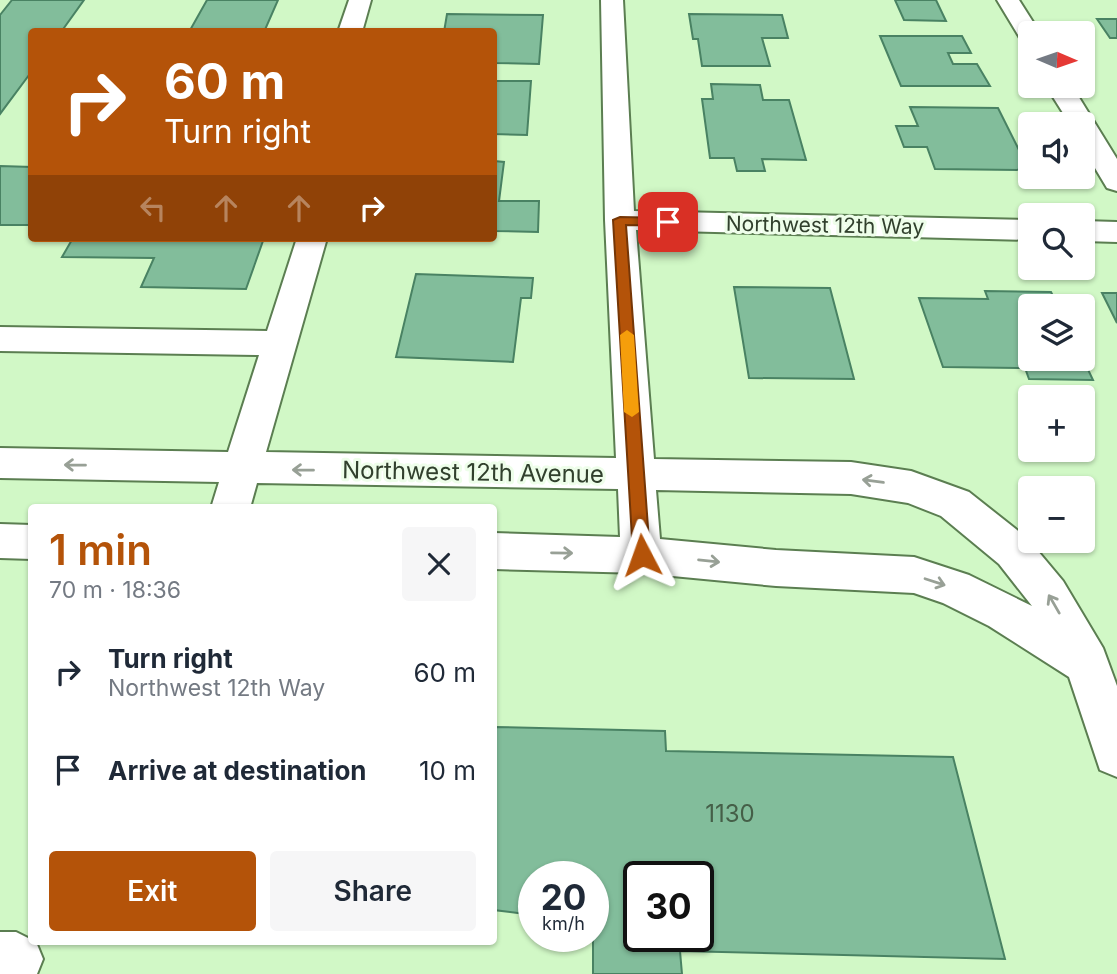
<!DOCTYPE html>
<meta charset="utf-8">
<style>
:root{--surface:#fff;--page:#f6f6f7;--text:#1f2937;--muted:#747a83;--accent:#b45309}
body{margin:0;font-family:Inter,sans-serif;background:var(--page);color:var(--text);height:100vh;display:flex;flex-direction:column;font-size:26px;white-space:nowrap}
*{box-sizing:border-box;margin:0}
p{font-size:23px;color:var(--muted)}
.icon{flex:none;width:38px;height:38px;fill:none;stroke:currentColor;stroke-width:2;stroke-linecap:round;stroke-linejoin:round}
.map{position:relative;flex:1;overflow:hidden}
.details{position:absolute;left:28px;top:504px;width:469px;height:441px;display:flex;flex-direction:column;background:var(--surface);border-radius:7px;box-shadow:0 2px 5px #0004}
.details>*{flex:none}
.banner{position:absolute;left:28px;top:28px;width:469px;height:214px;border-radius:7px;box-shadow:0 2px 5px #0004;background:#b45309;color:#fff;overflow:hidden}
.needle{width:46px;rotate:92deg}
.buttons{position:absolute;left:1018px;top:21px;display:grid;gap:14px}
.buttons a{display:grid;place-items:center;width:77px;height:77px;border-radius:7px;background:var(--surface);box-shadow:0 2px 5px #0004;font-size:35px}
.speed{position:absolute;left:518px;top:861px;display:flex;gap:14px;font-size:35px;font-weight:700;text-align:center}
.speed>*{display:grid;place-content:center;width:91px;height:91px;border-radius:50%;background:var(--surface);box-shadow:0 2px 5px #0004;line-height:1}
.speed small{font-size:18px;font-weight:400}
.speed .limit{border:4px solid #111;border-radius:10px;background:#fff;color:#111}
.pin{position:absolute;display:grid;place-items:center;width:60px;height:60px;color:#fff;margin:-30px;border-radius:14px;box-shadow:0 4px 10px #0006}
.me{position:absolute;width:77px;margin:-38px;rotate:356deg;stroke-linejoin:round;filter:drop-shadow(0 0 5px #0008)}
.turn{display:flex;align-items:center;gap:24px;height:147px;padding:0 21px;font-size:32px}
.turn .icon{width:91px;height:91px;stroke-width:2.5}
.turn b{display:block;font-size:49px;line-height:60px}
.lanes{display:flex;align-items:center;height:66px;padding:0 21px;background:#0003;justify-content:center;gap:35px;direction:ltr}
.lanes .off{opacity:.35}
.round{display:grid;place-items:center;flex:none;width:74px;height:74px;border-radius:7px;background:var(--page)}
.head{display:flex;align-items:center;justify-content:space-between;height:119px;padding:0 21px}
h1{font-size:42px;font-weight:600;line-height:52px;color:var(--accent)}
.primary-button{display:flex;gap:14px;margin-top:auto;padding:14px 21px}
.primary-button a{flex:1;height:80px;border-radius:7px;background:var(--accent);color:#fff;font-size:28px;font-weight:600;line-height:80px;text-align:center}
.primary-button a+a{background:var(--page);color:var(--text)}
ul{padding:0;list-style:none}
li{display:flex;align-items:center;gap:21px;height:98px;padding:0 21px}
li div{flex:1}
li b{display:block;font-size:26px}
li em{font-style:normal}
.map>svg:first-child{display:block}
</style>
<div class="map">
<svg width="1117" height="974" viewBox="0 0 1117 974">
<rect width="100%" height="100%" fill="#d1f8c6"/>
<!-- building -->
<g fill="#82bd9b" stroke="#498263" stroke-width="2" fill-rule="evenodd">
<path d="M12,0h72l-23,32h-29v39l-32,43v-99z"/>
<path d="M207,0h71l-14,32h-75z"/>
<path d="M895,0h41l10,21 -42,-1z"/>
<path d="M447,14l96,1 -4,49 -45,-1v-31h-50z"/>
<path d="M689,14l93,1 6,23h-26l8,28h-68l-4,-27h-5z"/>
<path d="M1097,19h20v19h-7z"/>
<path d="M880,36h82l9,17h-23l5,11h24l13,22h-89z"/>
<path d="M494,81h37l-4,54 -33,-1z"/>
<path d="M711,84l49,1 3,15h26l17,60 -44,-1 3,12h-28l-3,-13h-24l-8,-59h11z"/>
<path d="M910,107l88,1 31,62 -94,-1 -8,-22h-23l-8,-21h22z"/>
<path d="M494,161l10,1 -5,39h40l-1,31 -44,-1z"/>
<path d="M0,166l32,1v58h-32z"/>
<path d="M73,238h191l-18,51 -105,-2 13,-29 -92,-1z"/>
<path d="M416,274l117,4 -2,20h-10l-8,64 -117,-5z"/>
<path d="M734,287l96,1 24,91 -105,-1z"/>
<path d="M985,291l66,1 7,14h-27v53h52l10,21 -64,-1 -4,-11 -82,-1 -24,-69 69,1z"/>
<path d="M1102,293h15v30z"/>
<path d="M494,727l171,4 1,20 287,6 52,202 -325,-8 2,23h-89v-97h-59v38l-40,-5zM639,877h59v59h-59z"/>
</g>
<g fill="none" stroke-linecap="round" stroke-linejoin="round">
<!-- minor casing -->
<g stroke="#5b7e51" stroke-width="4">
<g id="minor">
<path d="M349,0h22l-9,32h-24z"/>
<path d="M601,0h22l11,211 397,9v20l-395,-10 18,229 197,3 60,9 58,21 58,46 36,43 40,67 14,38v91l-17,-7 -31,-93 -80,-51 -46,-23 -29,-10 -138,-7 -135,-13 -147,-4v-36l126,4 -2,-48 -361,-6 -7,25h-39l8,-26 -219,-4v-30l228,4 31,-97 -259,-4v-24l267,4 30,-93h30l-61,214 350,6 -11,-238zM656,490l195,4 57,9 33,13 58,48 33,42 -63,-31 -55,-18 -138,-7 -116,-11z"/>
<path d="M997,0h22l21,33h-9v12l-8,-2z"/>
<path d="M1046,86h26l45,73v32l-10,-3 -24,-40v-24h-13z"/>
<path d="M1083,221l34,1v20l-34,-1z"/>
<path d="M0,524l32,1v34l-32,-1z"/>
<path d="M0,932h16l20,10 7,17 -6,15h-37z"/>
</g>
</g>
<!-- minor -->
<use href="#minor" fill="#fff" fill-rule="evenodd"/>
</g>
<!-- one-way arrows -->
<defs><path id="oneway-shaft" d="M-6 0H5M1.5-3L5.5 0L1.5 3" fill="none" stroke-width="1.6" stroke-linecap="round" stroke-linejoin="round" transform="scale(1.75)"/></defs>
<g stroke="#98a096">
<use href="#oneway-shaft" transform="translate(75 465) rotate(-179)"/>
<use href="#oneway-shaft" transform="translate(303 470) rotate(-179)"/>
<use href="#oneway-shaft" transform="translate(873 481) rotate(-172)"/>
<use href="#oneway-shaft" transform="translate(562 553) rotate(1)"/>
<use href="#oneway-shaft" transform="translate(709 561) rotate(6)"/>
<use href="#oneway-shaft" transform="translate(935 582) rotate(18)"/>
<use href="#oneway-shaft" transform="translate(1054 604) rotate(-120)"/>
</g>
<!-- route -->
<path fill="#b45309" stroke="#753606" stroke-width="2" d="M620,217l48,1 7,4 -7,4 -42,-1 24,330 -2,5 -6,2 -6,-2 -3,-5 -20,-335z"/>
<!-- slow -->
<path fill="#f59e0b" d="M627,330l7,5 5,77 -7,5 -8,-5 -4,-77z"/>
<g text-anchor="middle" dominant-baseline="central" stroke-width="6" stroke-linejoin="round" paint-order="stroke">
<!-- far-street labels -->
<g font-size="21" fill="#31402d" stroke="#eefeea">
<text transform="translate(825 225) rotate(1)">Northwest 12th Way</text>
</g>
<!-- street labels -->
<g font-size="24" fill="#31402d" stroke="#eefeea">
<text transform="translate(473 472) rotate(1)">Northwest 12th Avenue</text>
</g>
<!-- near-number labels -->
<g font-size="24" fill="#455f48">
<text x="730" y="813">1130</text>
</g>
</g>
</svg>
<div class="buttons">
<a><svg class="needle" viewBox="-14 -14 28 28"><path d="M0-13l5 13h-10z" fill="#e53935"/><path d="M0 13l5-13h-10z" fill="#747a83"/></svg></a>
<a><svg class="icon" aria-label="sound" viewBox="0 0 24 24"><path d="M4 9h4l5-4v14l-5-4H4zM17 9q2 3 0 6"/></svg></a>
<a><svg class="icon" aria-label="search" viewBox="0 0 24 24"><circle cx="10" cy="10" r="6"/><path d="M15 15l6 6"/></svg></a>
<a><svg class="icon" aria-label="layers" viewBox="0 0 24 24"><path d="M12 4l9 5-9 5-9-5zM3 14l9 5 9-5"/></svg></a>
<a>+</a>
<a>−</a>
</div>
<div class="speed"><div>20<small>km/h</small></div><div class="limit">30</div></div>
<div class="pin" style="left:668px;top:222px;background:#d93025"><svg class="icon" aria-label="arrive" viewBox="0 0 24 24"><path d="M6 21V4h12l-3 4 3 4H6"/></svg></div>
<svg class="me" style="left:642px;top:555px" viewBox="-20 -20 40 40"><path d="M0-17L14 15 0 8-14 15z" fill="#b45309" stroke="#fff" stroke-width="4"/></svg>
<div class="banner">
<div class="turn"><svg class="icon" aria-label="right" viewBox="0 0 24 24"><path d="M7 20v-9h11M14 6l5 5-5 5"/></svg><div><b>60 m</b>Turn right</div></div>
<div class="lanes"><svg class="icon off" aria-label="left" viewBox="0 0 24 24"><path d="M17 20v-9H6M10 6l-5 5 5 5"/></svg><svg class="icon off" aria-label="ahead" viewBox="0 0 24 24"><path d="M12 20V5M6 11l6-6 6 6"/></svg><svg class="icon off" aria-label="ahead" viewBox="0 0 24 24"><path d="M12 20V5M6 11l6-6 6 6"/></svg><svg class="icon" aria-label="right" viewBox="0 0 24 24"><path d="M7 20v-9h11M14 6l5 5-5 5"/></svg></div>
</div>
<section class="details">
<div class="head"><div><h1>1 min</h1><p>70 m · 18:36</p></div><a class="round"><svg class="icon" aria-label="close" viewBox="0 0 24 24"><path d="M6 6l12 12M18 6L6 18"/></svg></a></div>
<ul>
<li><svg class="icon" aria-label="right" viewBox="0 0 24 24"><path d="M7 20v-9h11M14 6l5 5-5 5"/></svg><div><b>Turn right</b><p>Northwest 12th Way</p></div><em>60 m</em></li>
<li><svg class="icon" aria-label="arrive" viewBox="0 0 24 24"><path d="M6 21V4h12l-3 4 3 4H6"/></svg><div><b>Arrive at destination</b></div><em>10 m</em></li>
</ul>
<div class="primary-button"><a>Exit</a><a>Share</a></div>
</section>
</div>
